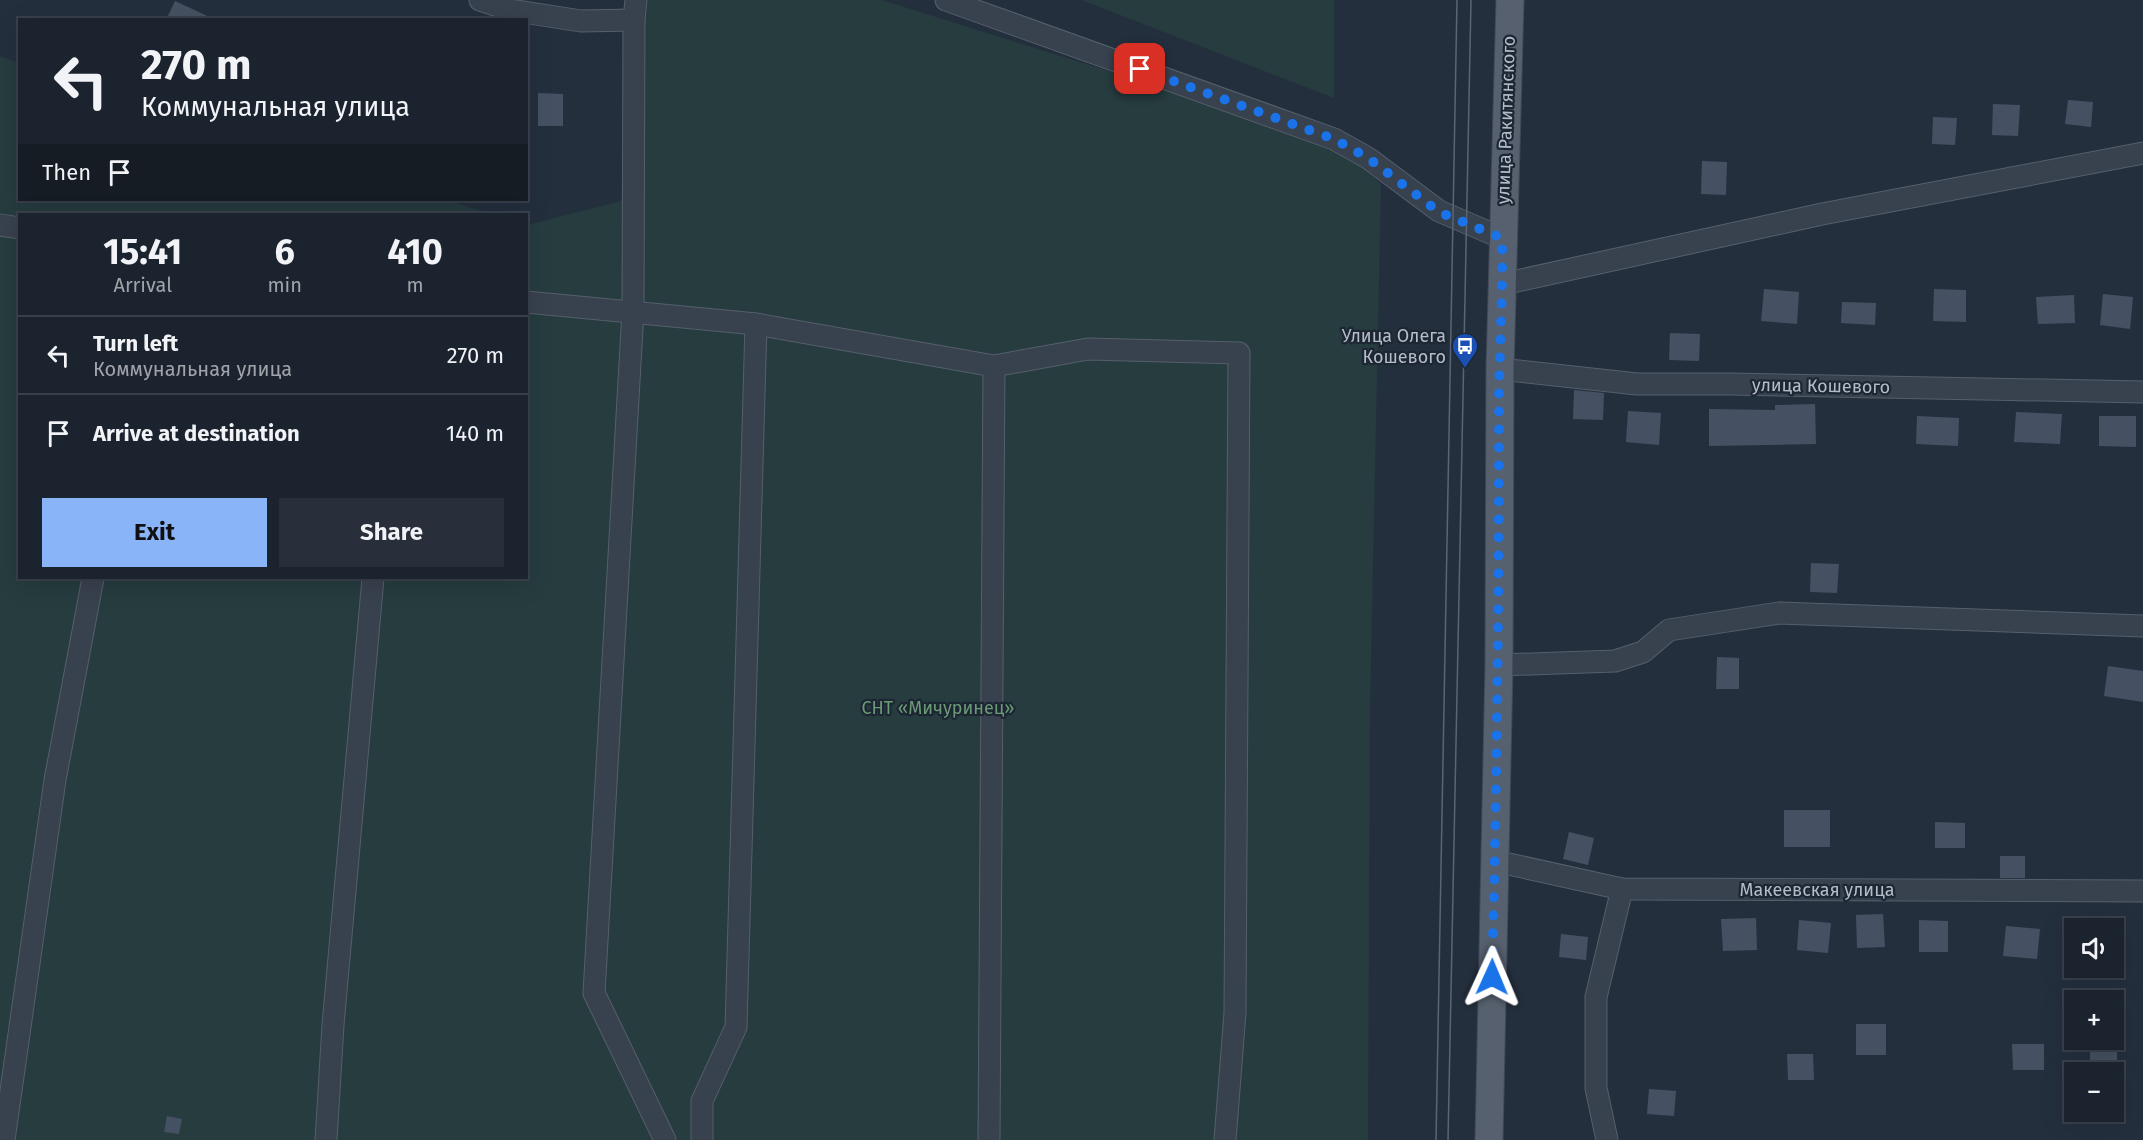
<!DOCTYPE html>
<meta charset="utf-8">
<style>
:root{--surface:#1b232e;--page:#282f3a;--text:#f1f3f6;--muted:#a0a4aa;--line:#39404a;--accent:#8ab4f8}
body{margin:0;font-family:"Fira Sans",sans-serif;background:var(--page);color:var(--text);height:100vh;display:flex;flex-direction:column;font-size:22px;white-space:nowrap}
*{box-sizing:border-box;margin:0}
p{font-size:20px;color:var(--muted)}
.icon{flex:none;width:33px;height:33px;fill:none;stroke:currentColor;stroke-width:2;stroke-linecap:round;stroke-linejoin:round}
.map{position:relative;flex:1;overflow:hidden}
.drawer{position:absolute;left:18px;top:213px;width:510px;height:366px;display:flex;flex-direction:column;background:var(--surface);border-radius:0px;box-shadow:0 6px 24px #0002,0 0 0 2px var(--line)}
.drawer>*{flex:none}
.hud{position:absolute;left:18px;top:18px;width:510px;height:183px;border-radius:0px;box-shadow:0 6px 24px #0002,0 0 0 2px var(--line);background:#1b232e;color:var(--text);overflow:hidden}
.controls{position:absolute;left:2064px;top:918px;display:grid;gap:12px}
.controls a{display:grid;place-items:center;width:60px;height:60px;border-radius:0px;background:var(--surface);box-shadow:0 6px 24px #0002,0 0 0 2px var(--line);font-size:30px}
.pin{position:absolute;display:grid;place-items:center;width:51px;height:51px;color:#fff;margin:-26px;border-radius:12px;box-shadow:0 3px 9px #0006}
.me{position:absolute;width:66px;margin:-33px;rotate:1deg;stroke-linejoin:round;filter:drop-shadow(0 0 4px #0008)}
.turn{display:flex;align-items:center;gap:21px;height:126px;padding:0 24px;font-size:27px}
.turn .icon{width:78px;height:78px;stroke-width:2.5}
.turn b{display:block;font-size:42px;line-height:51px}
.then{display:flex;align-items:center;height:57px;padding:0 24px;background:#0003;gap:12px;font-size:22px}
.eta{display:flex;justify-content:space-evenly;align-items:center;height:102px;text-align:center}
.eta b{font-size:36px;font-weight:700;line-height:42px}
.cta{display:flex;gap:12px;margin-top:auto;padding:12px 24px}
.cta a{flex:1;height:69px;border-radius:0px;background:var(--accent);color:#111;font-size:24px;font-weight:700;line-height:69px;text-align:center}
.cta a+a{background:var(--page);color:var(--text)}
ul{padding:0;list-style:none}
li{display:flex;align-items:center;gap:18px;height:78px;padding:0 24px;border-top:2px solid var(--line)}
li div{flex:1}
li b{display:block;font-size:22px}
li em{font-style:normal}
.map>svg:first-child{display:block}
</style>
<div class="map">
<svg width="2143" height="1140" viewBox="0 0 2143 1140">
<rect width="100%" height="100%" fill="#242f3e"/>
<!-- green -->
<g fill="#263c3f">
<path d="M648,0h234l437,137 32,21 30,26 -11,524 -2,432h-1368v-1084l19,7 1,137h425l47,14h-472v364h506l1,-353 94,-24z"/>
<path d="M1084,0h250v98l-250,-97z"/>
</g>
<!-- building -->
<g fill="#455162">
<path d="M175,1l41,19h-50z"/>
<path d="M538,93l25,1v32h-25z"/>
<path d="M2068,100l25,2 -2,25 -26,-3z"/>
<path d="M1993,104l27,1 -2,31 -26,-1z"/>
<path d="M1933,117l24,1 -2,27 -23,-1z"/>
<path d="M1702,161l25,1 -1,33 -25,-1z"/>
<path d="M1764,289l35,3 -2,32 -36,-3z"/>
<path d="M1934,289l32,1v32l-33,-1z"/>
<path d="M2103,294l30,3 -3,32 -30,-4z"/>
<path d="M2074,295l1,28 -37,1 -2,-27z"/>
<path d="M1842,302l34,1 -1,22 -34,-2z"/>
<path d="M1670,333l30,1 -1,27 -30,-1z"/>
<path d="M1574,390l30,3 -1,27 -30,-1z"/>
<path d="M1815,404l1,40 -107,2v-37l66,1v-5z"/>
<path d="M1628,411l33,2 -2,32 -33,-3z"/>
<path d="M2016,412l46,2 -2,30 -46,-2z"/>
<path d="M1917,416l42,2 -1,28 -42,-2z"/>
<path d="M2099,416h37v31l-37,-1z"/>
<path d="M1811,563l28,1 -2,29 -27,-1z"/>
<path d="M1717,657l22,1v31h-23z"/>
<path d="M2108,666l35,5v31l-39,-6z"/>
<rect x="1784" y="810" width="46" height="37"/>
<path d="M1935,822l30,1v25h-30z"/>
<path d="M1569,832l25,6 -6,27 -25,-6z"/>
<rect x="2000" y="856" width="25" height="22"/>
<path d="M1883,914l2,33 -28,1 -1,-33z"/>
<path d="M1756,918l1,32 -34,1 -2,-32z"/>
<path d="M1799,920l32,3 -3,30 -31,-3z"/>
<path d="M1919,920l29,1v31h-29z"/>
<path d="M2006,926l34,3 -3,30 -34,-3z"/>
<path d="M1561,934l27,3 -2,23 -27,-3z"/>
<rect x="1856" y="1024" width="30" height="31"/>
<path d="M2117,1043v29h-27v-28z"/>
<path d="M2012,1044h32v26h-31z"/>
<path d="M1787,1054h26l1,26h-26z"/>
<path d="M1649,1089l27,2 -2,25 -27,-2z"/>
<path d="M167,1116l15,3 -3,15 -15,-2z"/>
</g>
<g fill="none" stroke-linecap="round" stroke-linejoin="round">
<!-- minor casing -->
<g stroke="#565f6c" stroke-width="23">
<g id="minor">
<path d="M480,0l30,10 71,11 53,-1"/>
<path d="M636,0l-2,20 -1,291 -39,682 71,147"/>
<path d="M946,0l388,139 34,19 71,53 63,27"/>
<path d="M0,225l20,3"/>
<path d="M1503,284l319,-70 321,-61"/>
<path d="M526,302l230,22 238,42 94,-17 151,4 -4,660 -10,127"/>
<path d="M1500,369l137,15h93l413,8"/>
<path d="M1499,665l116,-4 28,-9 26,-22 110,-17 364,13"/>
<path d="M1495,861l127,28 521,2"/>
<path d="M4,1140l51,-360 38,-202"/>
<path d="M326,1140l7,-115 40,-447"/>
<path d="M702,1140v-39l34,-74 20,-703"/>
<path d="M989,1140l5,-774"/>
<path d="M1607,1140l-11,-52v-91l26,-108"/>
</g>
</g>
<!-- major casing -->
<g stroke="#414a57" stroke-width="29">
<path id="major" d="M1489,1140l10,-475 1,-296 10,-369"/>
</g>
<!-- minor -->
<use href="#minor" stroke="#38414e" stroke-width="21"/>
<!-- major -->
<use href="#major" stroke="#56606e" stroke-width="27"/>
<!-- tram -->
<g stroke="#5a6575" stroke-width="1.5">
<path d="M1436,1140l21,-1140"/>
<path d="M1448,1140l23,-1140"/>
</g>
</g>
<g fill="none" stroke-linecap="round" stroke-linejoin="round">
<!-- route -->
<path stroke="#1a73e8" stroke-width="10" stroke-dasharray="0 18" d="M1140,69l194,70 34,19 71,54 63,26c1,52 -2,103 -3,154 0,195 -2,390 -7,585"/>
</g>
<!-- icons -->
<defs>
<g id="bus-pin" transform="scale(1.35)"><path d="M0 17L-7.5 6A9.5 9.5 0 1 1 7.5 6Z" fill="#1a4fb4" stroke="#1d2633"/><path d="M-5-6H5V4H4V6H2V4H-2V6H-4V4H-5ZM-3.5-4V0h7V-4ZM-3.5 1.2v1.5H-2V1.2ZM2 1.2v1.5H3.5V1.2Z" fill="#fff"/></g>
</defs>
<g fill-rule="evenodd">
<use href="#bus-pin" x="1465" y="346"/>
</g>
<g text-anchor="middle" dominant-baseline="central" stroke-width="4.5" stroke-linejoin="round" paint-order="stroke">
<!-- street labels -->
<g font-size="18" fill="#b4bcc9" stroke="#1d2633">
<text transform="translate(1506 120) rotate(-88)">улица Ракитянского</text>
<text transform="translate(1821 386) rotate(1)">улица Кошевого</text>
<text x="1817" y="890">Макеевская улица</text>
</g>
<!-- poi labels -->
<g font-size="18" fill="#b4bcc9" stroke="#1d2633" text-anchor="end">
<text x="1446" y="336">Улица Олега<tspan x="1446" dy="21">Кошевого</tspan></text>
</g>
<!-- park labels -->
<g font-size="18" fill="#6b9a76" stroke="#1d2633">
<text x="938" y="708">СНТ «Мичуринец»</text>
</g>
</g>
</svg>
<div class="controls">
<a><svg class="icon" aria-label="sound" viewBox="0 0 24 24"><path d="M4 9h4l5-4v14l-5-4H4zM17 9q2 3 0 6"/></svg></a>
<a>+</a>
<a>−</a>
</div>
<div class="pin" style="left:1140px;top:69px;background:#d93025"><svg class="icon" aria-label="arrive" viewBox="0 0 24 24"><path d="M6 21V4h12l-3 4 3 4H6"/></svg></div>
<svg class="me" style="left:1492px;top:977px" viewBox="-20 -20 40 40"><path d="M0-17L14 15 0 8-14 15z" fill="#1a73e8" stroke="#fff" stroke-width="4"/></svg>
<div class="hud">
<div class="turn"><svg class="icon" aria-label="left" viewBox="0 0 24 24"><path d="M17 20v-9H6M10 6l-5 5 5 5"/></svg><div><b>270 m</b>Коммунальная улица</div></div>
<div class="then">Then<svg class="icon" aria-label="arrive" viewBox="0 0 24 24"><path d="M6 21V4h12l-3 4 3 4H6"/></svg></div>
</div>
<section class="drawer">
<div class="eta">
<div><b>15:41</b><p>Arrival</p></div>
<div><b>6</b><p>min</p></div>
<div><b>410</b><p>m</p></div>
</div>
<ul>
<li><svg class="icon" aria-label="left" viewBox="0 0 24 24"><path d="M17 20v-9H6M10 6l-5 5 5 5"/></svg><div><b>Turn left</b><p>Коммунальная улица</p></div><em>270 m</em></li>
<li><svg class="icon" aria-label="arrive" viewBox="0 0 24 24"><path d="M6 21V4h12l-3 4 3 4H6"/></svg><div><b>Arrive at destination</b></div><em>140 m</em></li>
</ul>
<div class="cta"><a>Exit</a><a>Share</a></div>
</section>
</div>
